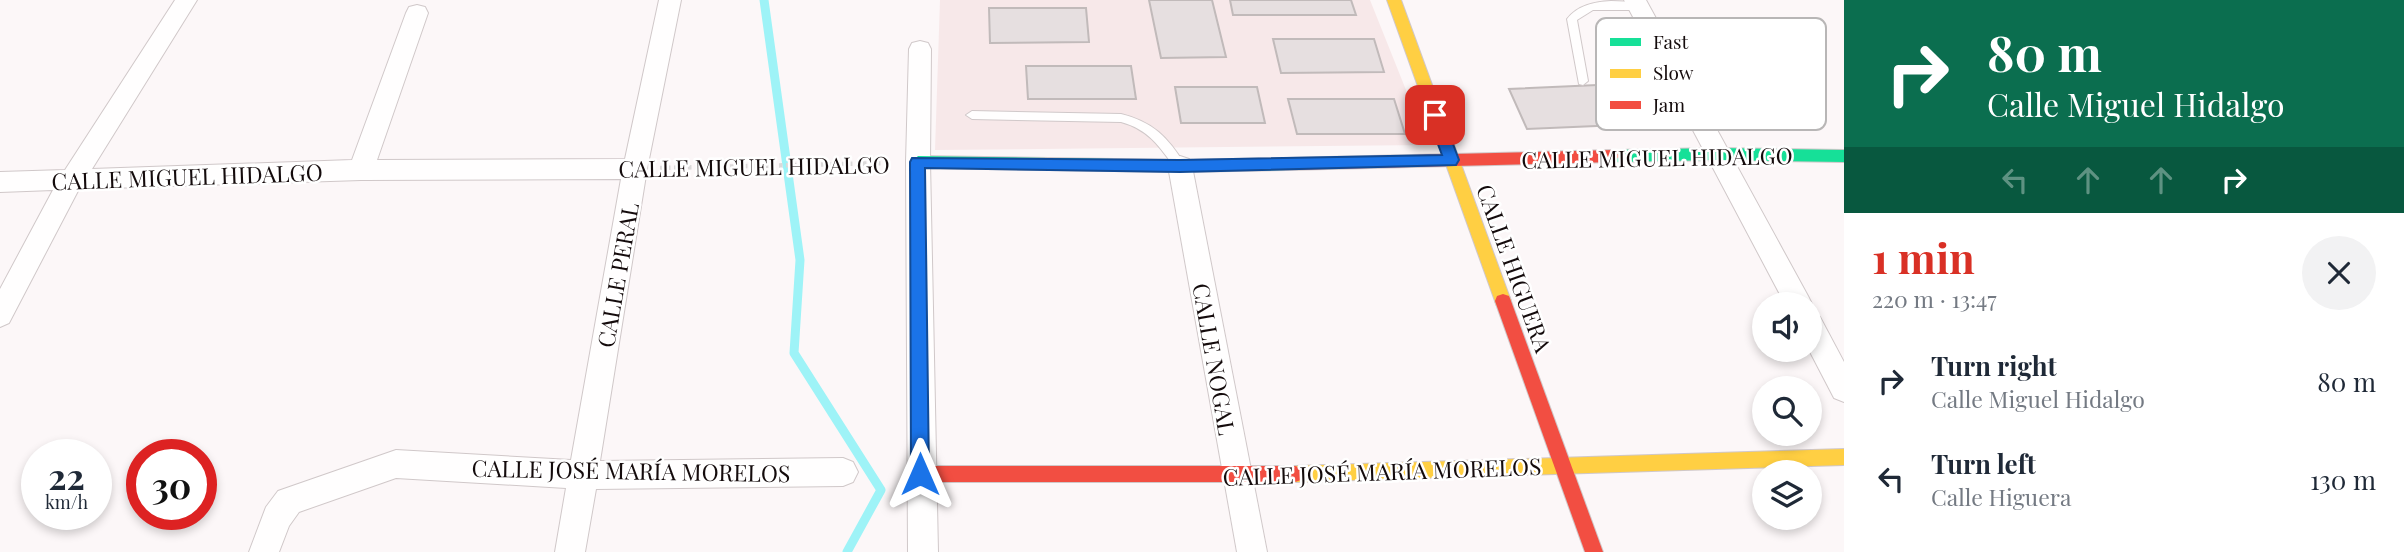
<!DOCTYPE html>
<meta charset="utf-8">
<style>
:root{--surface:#fff;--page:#f2f2f3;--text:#1f2937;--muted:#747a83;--accent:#d93025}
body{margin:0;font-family:"Playfair Display",serif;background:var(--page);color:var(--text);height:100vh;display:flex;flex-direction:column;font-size:26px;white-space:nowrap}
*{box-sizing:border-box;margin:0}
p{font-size:23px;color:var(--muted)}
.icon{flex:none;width:38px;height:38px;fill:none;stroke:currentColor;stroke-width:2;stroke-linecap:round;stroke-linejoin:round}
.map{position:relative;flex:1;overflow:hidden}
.panel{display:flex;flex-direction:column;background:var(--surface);width:560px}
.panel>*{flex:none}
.top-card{background:#0b6e4f;color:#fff;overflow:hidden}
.fabs{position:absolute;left:1752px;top:292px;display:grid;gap:14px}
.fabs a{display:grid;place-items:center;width:70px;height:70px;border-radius:50%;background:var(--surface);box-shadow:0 4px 10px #0003;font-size:35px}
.speed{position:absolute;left:21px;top:439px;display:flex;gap:14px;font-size:35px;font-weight:700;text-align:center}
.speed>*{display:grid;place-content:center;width:91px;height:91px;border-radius:50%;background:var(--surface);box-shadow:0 4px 10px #0003;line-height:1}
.speed small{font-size:18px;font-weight:400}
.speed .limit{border:10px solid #d22;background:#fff;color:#111}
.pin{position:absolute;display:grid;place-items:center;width:60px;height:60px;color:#fff;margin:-30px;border-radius:14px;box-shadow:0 4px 10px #0006}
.me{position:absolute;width:77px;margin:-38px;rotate:0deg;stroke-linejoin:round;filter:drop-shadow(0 0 5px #0008)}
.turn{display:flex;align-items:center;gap:24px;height:147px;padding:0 28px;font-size:32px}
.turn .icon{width:91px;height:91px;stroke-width:2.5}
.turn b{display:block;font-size:49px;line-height:60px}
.lanes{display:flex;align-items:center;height:66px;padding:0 28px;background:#0003;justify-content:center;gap:35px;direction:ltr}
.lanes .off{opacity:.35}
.round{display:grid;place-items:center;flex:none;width:74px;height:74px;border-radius:37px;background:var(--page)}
.head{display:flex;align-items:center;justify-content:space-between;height:119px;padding:0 28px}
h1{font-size:42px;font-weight:700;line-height:52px;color:var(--accent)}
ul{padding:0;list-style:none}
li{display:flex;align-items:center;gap:21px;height:98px;padding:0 28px}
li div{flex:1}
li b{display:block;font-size:26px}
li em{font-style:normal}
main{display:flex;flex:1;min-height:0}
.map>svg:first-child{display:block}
</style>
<main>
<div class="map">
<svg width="1844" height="552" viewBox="0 0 1844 552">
<rect width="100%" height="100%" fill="#fcf7f8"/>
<!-- built -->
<path fill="#f7e8e9" d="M940,0h430l58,145 -493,5z"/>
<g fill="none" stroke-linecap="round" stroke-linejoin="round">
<!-- stream -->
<path stroke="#9ef3f7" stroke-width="9" d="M764,0l36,260 -6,93 87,137 -34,62"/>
</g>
<!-- building -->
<g fill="#e6dfe0" stroke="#c1baba" stroke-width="2">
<path d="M1149,0h63l14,57 -65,1z"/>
<path d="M1230,0h121l5,15h-123z"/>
<path d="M989,8h97l3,34 -99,1z"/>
<path d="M1273,39h101l10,33 -103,1z"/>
<path d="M1026,66h105l5,33h-108z"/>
<path d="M1620,84l22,40 -115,5 -18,-40z"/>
<path d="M1175,87h82l8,36h-84z"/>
<path d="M1288,99h106l11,35h-108z"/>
</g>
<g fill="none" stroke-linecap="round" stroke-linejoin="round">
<!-- lane casing -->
<g stroke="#d0c8c9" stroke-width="2">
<g id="lane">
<path d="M1611,1l27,1 5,4 -5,4h-45l-16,10 11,61 -5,4 -4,-1 -12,-65c11,-14 27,-17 44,-18z"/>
<path d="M972,111l149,3c32,8 47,23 64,51l-2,3h-8c-15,-21 -27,-39 -54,-46l-149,-3 -6,-4z"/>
</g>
</g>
<!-- street casing -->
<g stroke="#d0c8c9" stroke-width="2">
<g id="street">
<path d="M175,0h22l-105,169 260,-9 54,-147 3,-6 8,-2 8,2 3,6 -51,147 248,-1 34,-159h22l-34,169 -47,292 243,-3 10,4 5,10 -5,10 -10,4 -247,3 -11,63h-30l11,-64 -170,-10 -97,34 -10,14 -10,26h-30l17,-45 12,-16 118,-41 175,10 50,-281 -260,1 -282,9 -70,134 -9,4v-38l53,-99 -53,2v-20l65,-2z"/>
<path d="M1624,0h22l162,296 4,8 -2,6v-6h-25z"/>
<path d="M920,41l8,2 3,6 -1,113 8,390h-30l-2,-390 3,-113 3,-6z"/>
<path d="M1180,156l9,3 3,7 75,386h-30l-69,-386 3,-7z"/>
<path d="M1810,313l10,4 24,45v40l-10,-4 -25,-48z"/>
</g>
</g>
<!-- fast casing -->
<g stroke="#d0c8c9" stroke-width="2">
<g id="fast">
<path d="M1717,148l127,2v12l-127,-2 -104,2 -7,-6 7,-6z"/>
<path d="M918,156l262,4 107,-2 7,6 -7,6 -107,2 -262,-4 -7,-6z"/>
</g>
</g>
<!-- slow casing -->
<g stroke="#d0c8c9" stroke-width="2">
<g id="slow">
<path d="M1387,0h14l110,301 -2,5 -6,2 -6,-2 -2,-5z"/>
<path d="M1844,449v16l-549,17 -6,-2 -3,-6 3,-6 6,-2z"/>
</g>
</g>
<!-- jam casing -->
<g stroke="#d0c8c9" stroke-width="2">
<g id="jam">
<path d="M1613,150l7,6 -7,6 -326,8 -7,-6 7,-6z"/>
<path d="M1503,294l6,2 2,5 92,251h-18l-90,-251 2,-5z"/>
<path d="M920,466h375l6,2 3,6 -3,6 -6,2h-375l-6,-2 -3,-6 3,-6z"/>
</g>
</g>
<!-- path -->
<path stroke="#dbd9d9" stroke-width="4.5" stroke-dasharray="3.5 3.5" stroke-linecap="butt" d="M660,168l229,-5"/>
<!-- lane -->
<use href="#lane" fill="#fffefe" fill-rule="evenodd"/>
<!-- street -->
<use href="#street" fill="#fffefe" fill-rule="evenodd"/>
<!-- fast -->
<use href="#fast" fill="#16e098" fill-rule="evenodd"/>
<!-- slow -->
<use href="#slow" fill="#ffcf43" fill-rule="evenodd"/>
<!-- jam -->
<use href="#jam" fill="#f24e42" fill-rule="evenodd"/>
</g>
<!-- route -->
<path fill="#1a73e8" stroke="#114b97" stroke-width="2" d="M1435,109l7,6 17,45 -3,5 -276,7 -255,-4 4,306 -3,6 -6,3 -7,-3 -2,-6 -1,-312 2,-4 268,2 262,-5 -15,-40z"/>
<g text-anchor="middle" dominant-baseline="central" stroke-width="5" stroke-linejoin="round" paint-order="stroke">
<!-- street labels -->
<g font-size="23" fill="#140b0c" stroke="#fff">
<text transform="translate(1657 157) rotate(-1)">CALLE MIGUEL HIDALGO</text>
<text transform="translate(754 166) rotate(-1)">CALLE MIGUEL HIDALGO</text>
<text transform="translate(187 176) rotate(-2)">CALLE MIGUEL HIDALGO</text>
<text transform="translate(1515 268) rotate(70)">CALLE HIGUERA</text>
<text transform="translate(617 275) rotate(-80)">CALLE PERAL</text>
<text transform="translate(1215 359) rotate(80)">CALLE NOGAL</text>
<text transform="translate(631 470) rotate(1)">CALLE JOSÉ MARÍA MORELOS</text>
<text transform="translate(1382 471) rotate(-2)">CALLE JOSÉ MARÍA MORELOS</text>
</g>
</g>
<!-- legend -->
<rect x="1596" y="18" width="230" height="112" rx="10" fill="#fff" stroke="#b8b6b6" stroke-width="2"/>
<rect x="1610" y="38" width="31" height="8" fill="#16e098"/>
<rect x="1610" y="69" width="31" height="9" fill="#ffcf43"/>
<rect x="1610" y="101" width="31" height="8" fill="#f24e42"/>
<g font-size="19" fill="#140b0c">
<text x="1653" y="49">Fast</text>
<text x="1653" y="80">Slow</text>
<text x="1653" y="112">Jam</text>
</g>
</svg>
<div class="fabs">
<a><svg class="icon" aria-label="sound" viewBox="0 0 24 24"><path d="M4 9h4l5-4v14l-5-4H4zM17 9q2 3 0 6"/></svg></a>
<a><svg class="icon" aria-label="search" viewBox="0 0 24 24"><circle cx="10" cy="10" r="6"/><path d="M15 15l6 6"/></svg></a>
<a><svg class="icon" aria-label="layers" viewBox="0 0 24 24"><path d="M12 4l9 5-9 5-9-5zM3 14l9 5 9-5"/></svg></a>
</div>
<div class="speed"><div>22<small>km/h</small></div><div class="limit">30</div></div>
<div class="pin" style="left:1435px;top:115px;background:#d93025"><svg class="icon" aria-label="arrive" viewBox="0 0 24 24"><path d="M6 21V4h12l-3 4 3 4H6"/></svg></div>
<svg class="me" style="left:920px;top:474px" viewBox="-20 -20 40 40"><path d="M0-17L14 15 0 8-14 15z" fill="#1a73e8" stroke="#fff" stroke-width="4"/></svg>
</div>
<section class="panel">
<div class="top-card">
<div class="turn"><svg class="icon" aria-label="right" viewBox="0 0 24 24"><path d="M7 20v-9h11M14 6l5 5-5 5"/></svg><div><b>80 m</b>Calle Miguel Hidalgo</div></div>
<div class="lanes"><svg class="icon off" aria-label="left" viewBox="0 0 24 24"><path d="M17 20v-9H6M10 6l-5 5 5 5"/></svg><svg class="icon off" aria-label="ahead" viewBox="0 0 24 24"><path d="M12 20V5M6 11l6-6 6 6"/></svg><svg class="icon off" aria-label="ahead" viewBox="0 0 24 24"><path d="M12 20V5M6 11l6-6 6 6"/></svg><svg class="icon" aria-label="right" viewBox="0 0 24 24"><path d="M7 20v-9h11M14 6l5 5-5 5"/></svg></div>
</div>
<div class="head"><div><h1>1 min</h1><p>220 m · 13:47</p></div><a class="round"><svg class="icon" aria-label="close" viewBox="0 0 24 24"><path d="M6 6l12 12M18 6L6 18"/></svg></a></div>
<ul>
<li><svg class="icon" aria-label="right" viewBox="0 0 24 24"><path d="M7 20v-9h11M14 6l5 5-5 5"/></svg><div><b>Turn right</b><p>Calle Miguel Hidalgo</p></div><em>80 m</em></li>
<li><svg class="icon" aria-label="left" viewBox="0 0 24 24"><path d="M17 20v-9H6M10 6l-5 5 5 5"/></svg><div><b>Turn left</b><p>Calle Higuera</p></div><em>130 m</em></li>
</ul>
</section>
</main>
